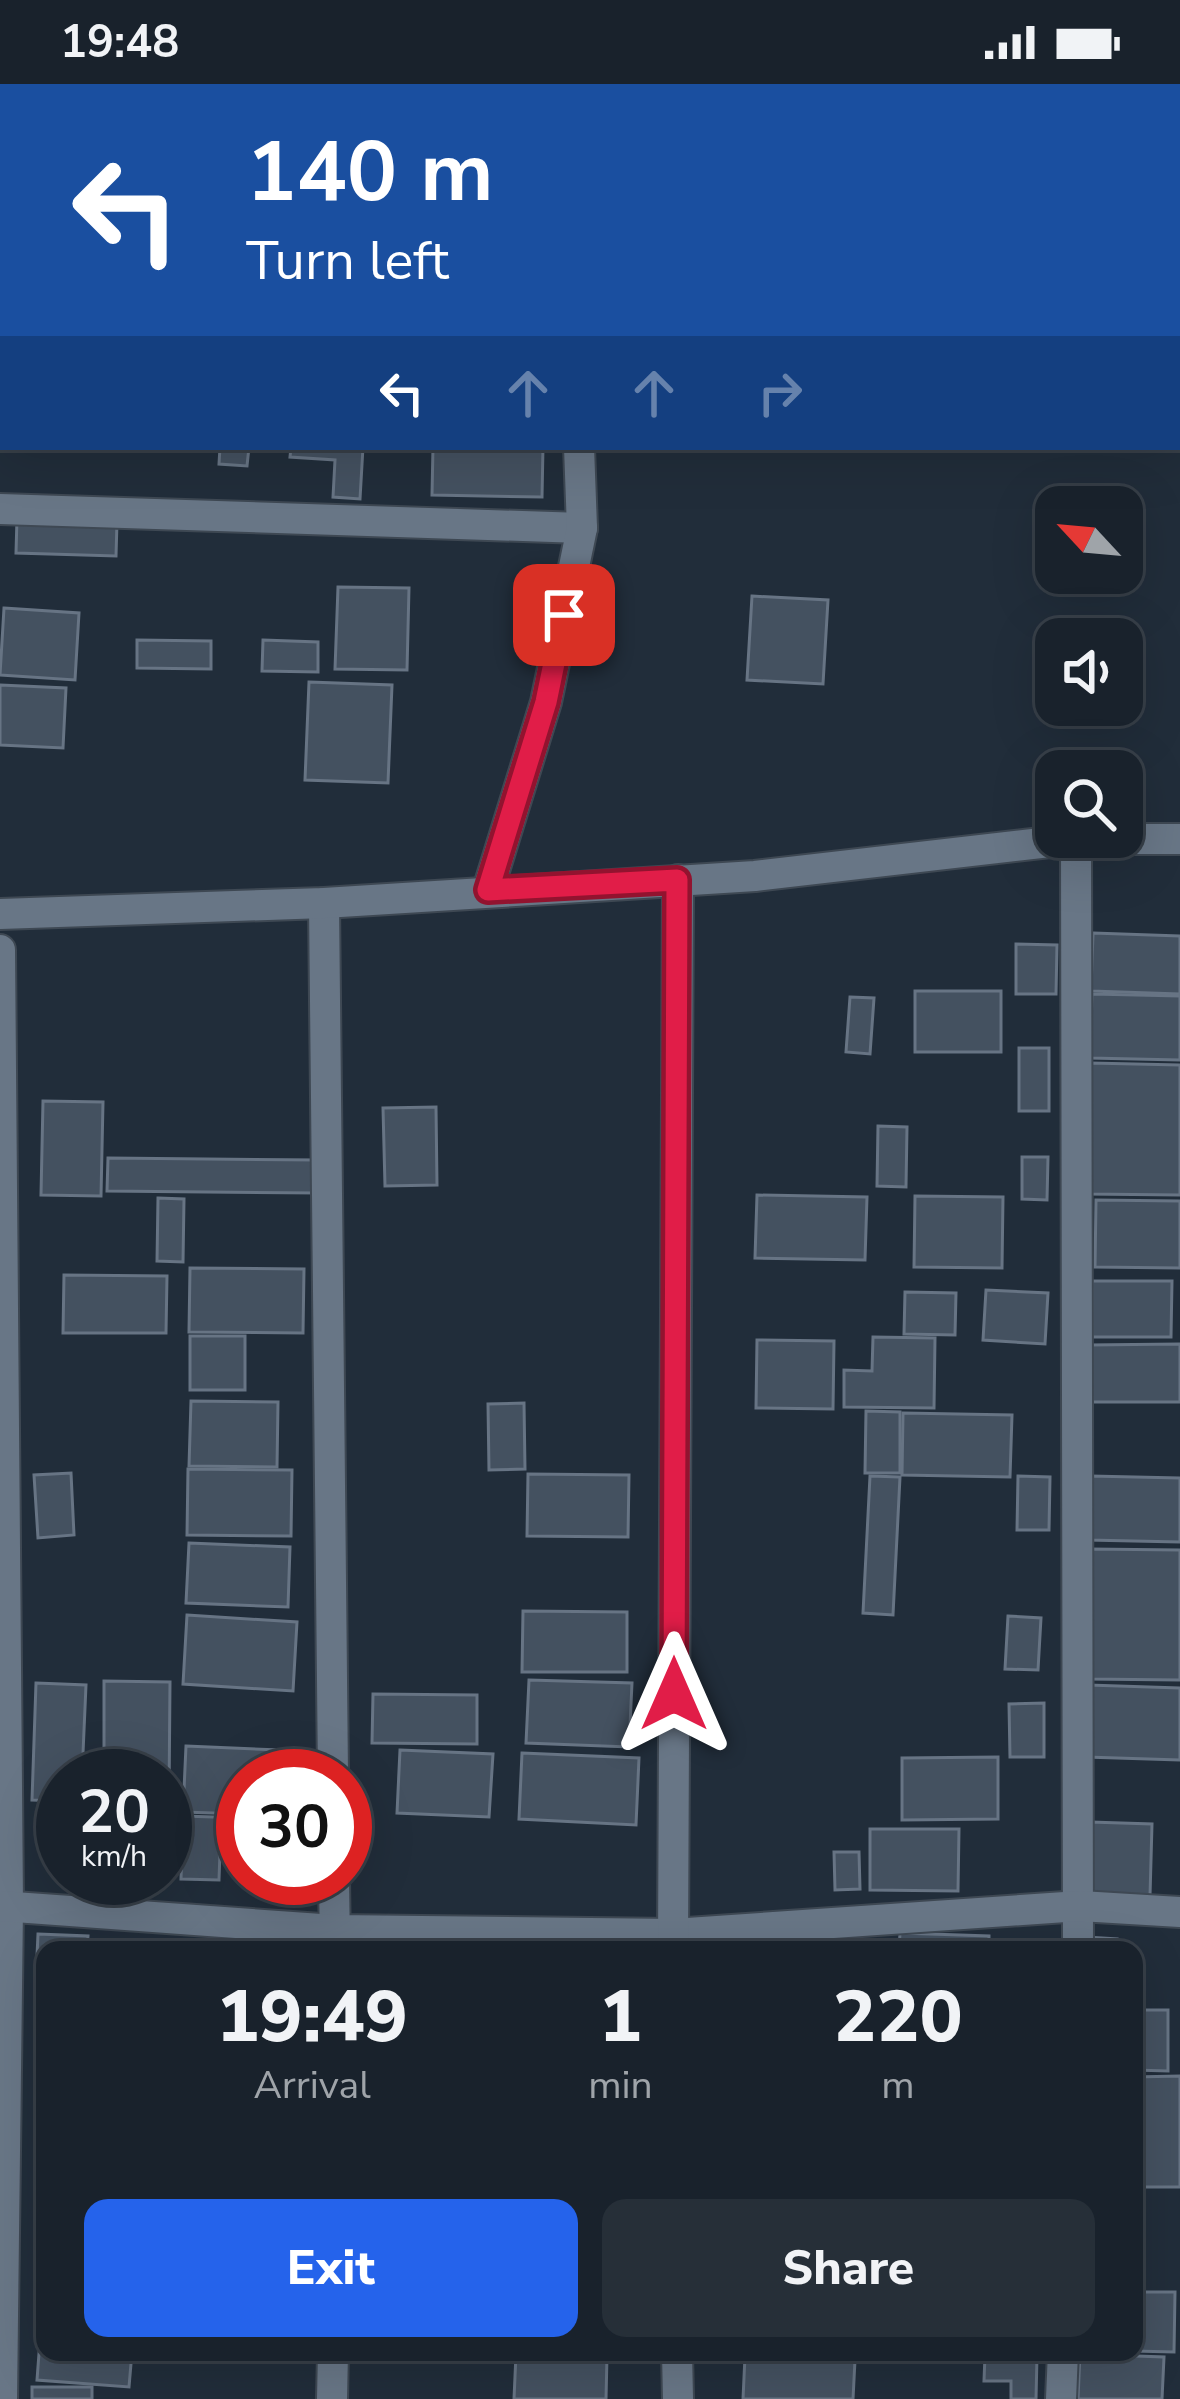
<!DOCTYPE html>
<style>
:root{--surface:#19222c;--page:#262f38;--text:#f1f3f6;--muted:#9fa4a9;--line:#373f48;--accent:#2563eb}
body{margin:0;font-family:"Nunito Sans",sans-serif;background:var(--page);color:var(--text);height:100vh;display:flex;flex-direction:column;font-size:45px;white-space:nowrap}
*{box-sizing:border-box;margin:0}
p{font-size:39px;color:var(--muted)}
.icon{flex:none;width:66px;height:66px;fill:none;stroke:currentColor;stroke-width:2;stroke-linecap:round;stroke-linejoin:round}
.map{position:relative;flex:1;overflow:hidden}
.side{position:absolute;left:36px;top:1857px;width:1107px;height:420px;display:flex;flex-direction:column;background:var(--surface);border-radius:24px;box-shadow:0 12px 48px #0002,0 0 0 3px var(--line)}
.side>*{flex:none}
.top-card{position:absolute;left:0px;top:0px;width:1182px;height:366px;box-shadow:0 12px 48px #0002,0 0 0 3px var(--line);background:#1a4fa0;color:#fff;overflow:hidden}
.needle{width:78px;rotate:296deg}
.fabs{position:absolute;left:1035px;top:402px;display:grid;gap:24px}
.fabs a{display:grid;place-items:center;width:108px;height:108px;border-radius:24px;background:var(--surface);box-shadow:0 12px 48px #0002,0 0 0 3px var(--line);font-size:60px}
.speed{position:absolute;left:36px;top:1665px;display:flex;gap:24px;font-size:60px;font-weight:700;text-align:center}
.speed>*{display:grid;place-content:center;width:156px;height:156px;border-radius:50%;background:var(--surface);box-shadow:0 12px 48px #0002,0 0 0 3px var(--line);line-height:1}
.speed small{font-size:30px;font-weight:400}
.speed .limit{border:18px solid #d22;background:#fff;color:#111}
.pin{position:absolute;display:grid;place-items:center;width:102px;height:102px;color:#fff;margin:-51px;border-radius:24px;box-shadow:0 6px 18px #0006}
.me{position:absolute;width:132px;margin:-66px;rotate:0deg;stroke-linejoin:round;filter:drop-shadow(0 0 9px #0008)}
.turn{display:flex;align-items:center;gap:42px;height:252px;padding:0 48px;font-size:54px}
.turn .icon{width:156px;height:156px;stroke-width:2.5}
.turn b{display:block;font-size:84px;line-height:102px}
.lanes{display:flex;align-items:center;height:114px;padding:0 48px;background:#0003;justify-content:center;gap:60px;direction:ltr}
.lanes .off{opacity:.35}
.eta{display:flex;justify-content:space-evenly;align-items:center;height:204px;text-align:center}
.eta b{font-size:72px;font-weight:800;line-height:84px}
.primary-button{display:flex;gap:24px;margin-top:auto;padding:24px 48px}
.primary-button a{flex:1;height:138px;border-radius:24px;background:var(--accent);color:#fff;font-size:48px;font-weight:800;line-height:138px;text-align:center}
.primary-button a+a{background:var(--page);color:var(--text)}
.status{display:flex;justify-content:space-between;align-items:center;height:84px;padding:0 60px;background:var(--surface);direction:ltr}
.status svg{height:33px;fill:currentColor}
.map>svg:first-child{display:block}
</style>
<div class="status"><b>19:48</b><svg viewBox="0 0 49 12"><path d="M0 12V9h3v3zM5 12V6h3v6zM10 12V3h3v9zM15 12V0h3v12zM26 1h20v11H26zM47 4h2v5h-2z"/></svg></div>
<div class="map">
<svg width="1180" height="2315" viewBox="0 0 1180 2315">
<rect width="100%" height="100%" fill="#212d3a"/>
<!-- building -->
<g fill="#445160" stroke="#677484" stroke-width="3">
<rect x="280" y="0" width="98" height="3"/>
<rect x="460" y="0" width="68" height="3"/>
<rect x="547" y="0" width="54" height="3"/>
<rect x="634" y="0" width="57" height="3"/>
<path d="M1014,0h116l-116,3z"/>
<rect x="0" y="68" width="3" height="73"/>
<rect x="0" y="184" width="3" height="92"/>
<path d="M220,363h29l-2,19 -28,-2z"/>
<path d="M291,363h72l-3,52 -27,-2 2,-37 -45,-3z"/>
<path d="M433,363h110l-1,50 -110,-2z"/>
<path d="M17,434l100,4 -1,34 -100,-3z"/>
<path d="M338,503l71,1 -2,82 -72,-1z"/>
<path d="M752,512l76,4 -5,84 -76,-4z"/>
<path d="M4,524l75,5 -4,67 -75,-5z"/>
<path d="M137,556l74,1v28l-74,-1z"/>
<path d="M263,556l55,2v30l-56,-1z"/>
<path d="M309,598l83,3 -4,98 -83,-3z"/>
<path d="M0,601l66,3 -3,60 -63,-3z"/>
<path d="M1093,849l87,3v58l-89,-3z"/>
<path d="M1016,860l41,1 -1,49h-40z"/>
<rect x="915" y="907" width="86" height="61"/>
<path d="M1092,910l88,2v64l-90,-2z"/>
<path d="M850,913l24,1 -4,56 -24,-2z"/>
<rect x="1019" y="964" width="30" height="63"/>
<path d="M1090,979l90,2v130l-93,-1z"/>
<path d="M43,1017l60,1 -2,94 -60,-1z"/>
<path d="M436,1023l1,78 -52,1 -2,-78z"/>
<path d="M878,1042l29,1 -1,60 -29,-1z"/>
<path d="M1022,1073h26l-1,43 -25,-1z"/>
<path d="M108,1074l210,2v33l-211,-2z"/>
<path d="M757,1111l110,2 -2,63 -110,-2z"/>
<path d="M915,1112l88,1 -1,71 -88,-1z"/>
<path d="M158,1114l26,1 -1,63 -26,-1z"/>
<path d="M1096,1116l84,1v67l-85,-1z"/>
<path d="M190,1184l114,1 -1,64 -114,-1z"/>
<path d="M64,1191l103,1 -1,57h-103z"/>
<path d="M1092,1197h80l-1,56h-79z"/>
<path d="M986,1206l62,3 -3,51 -62,-4z"/>
<path d="M905,1208l51,1 -1,42 -51,-1z"/>
<rect x="190" y="1252" width="55" height="54"/>
<path d="M873,1253l62,1 -1,70 -90,-1v-37l28,1z"/>
<path d="M757,1256l77,1 -1,68 -77,-1z"/>
<path d="M1180,1260v58h-91v-57z"/>
<path d="M191,1317l87,1 -1,65 -88,-1z"/>
<path d="M524,1319l1,66 -36,1 -1,-66z"/>
<path d="M866,1327l34,1v61h-35z"/>
<path d="M903,1329l109,2 -2,62 -108,-2z"/>
<path d="M188,1385l104,1 -1,66 -104,-1z"/>
<path d="M71,1389l3,62 -36,3 -4,-63z"/>
<path d="M528,1390l101,1 -1,62 -101,-1z"/>
<path d="M870,1392l30,1 -7,138 -30,-2z"/>
<path d="M1018,1392l32,1 -1,53h-32z"/>
<path d="M1090,1392l90,2v64l-92,-2z"/>
<path d="M189,1459l101,4 -2,60 -102,-4z"/>
<path d="M1090,1465l90,1v130l-92,-1z"/>
<path d="M523,1527l104,1v60h-105z"/>
<path d="M187,1531l110,7 -4,69 -110,-7z"/>
<path d="M1008,1532l33,2 -3,52 -33,-1z"/>
<path d="M529,1596l103,3 -3,64 -103,-4z"/>
<path d="M104,1597l66,1 -1,118h-4v-24h-61z"/>
<path d="M36,1599l50,2 -4,91h-19v25l-31,-1z"/>
<path d="M1088,1601l92,3v72l-94,-3z"/>
<path d="M373,1610l104,1v49l-105,-1z"/>
<path d="M1044,1619v54h-34l-1,-53z"/>
<path d="M186,1662l93,4 -1,26h-35v38l-60,-2z"/>
<path d="M400,1666l93,4 -4,63 -92,-4z"/>
<path d="M522,1669l117,5 -3,67 -117,-6z"/>
<path d="M998,1673v62l-96,1v-62z"/>
<path d="M183,1732l60,2v35l-23,-1 -1,28 -38,-1z"/>
<path d="M1090,1738l62,2 -2,72 -63,-2z"/>
<path d="M870,1745h89l-1,62 -88,-1z"/>
<path d="M834,1768h25l1,37 -25,1z"/>
<path d="M253,1794h63l-1,10 -63,-3z"/>
<path d="M900,1849l89,3v14h-90z"/>
<path d="M38,1850l50,2 -1,14h-42v51l-10,-1z"/>
<path d="M1086,1853l31,2 -1,11h-31z"/>
<path d="M1134,1926h34v61l-34,-1z"/>
<path d="M1180,1992v111h-46v-110z"/>
<path d="M1134,2208h41l-1,60 -40,-1z"/>
<path d="M40,2256l5,1v11h87l-3,35 -92,-7z"/>
<path d="M516,2270l91,2 -1,43h-92z"/>
<path d="M1080,2270l84,3 -2,42h-84z"/>
<path d="M985,2271l52,1 -1,43h-25v-18h-27z"/>
<path d="M745,2272l110,4 -2,39h-110z"/>
<rect x="32" y="2303" width="60" height="12"/>
</g>
<g fill="none" stroke-linecap="round" stroke-linejoin="round">
<!-- street casing -->
<g stroke="#3e4853" stroke-width="34">
<g id="street">
<path d="M404,0l2,3"/>
<path d="M1179,120h1"/>
<path d="M0,158h3"/>
<path d="M0,425l582,19"/>
<path d="M1076,755l2,1111"/>
<path d="M488,806l58,-188 36,-174 -3,-81"/>
<path d="M324,819l9,873"/>
<path d="M0,830l324,-11 431,-27 321,-37h104"/>
<path d="M0,866l8,956 -6,493"/>
<path d="M334,1794l1,72"/>
<path d="M0,1822l335,24 338,4 407,-28 100,6"/>
<path d="M673,1866l5,-1070"/>
<path d="M677,2268l1,47"/>
<path d="M332,2315l1,-47"/>
<path d="M1061,2315l2,-47"/>
</g>
</g>
<!-- street -->
<use href="#street" stroke="#687686" stroke-width="30"/>
</g>
<g fill="none" stroke-linecap="round" stroke-linejoin="round">
<!-- route casing -->
<g stroke="#92132f" stroke-width="30">
<path id="route" d="M564,531l-18,87 -58,188 189,-10 -3,814"/>
</g>
<!-- route -->
<use href="#route" stroke="#e11d48" stroke-width="21"/>
</g>
</svg>
<div class="fabs">
<a><svg class="needle" viewBox="-14 -14 28 28"><path d="M0-13l5 13h-10z" fill="#e53935"/><path d="M0 13l5-13h-10z" fill="#9fa4a9"/></svg></a>
<a><svg class="icon" aria-label="sound" viewBox="0 0 24 24"><path d="M4 9h4l5-4v14l-5-4H4zM17 9q2 3 0 6"/></svg></a>
<a><svg class="icon" aria-label="search" viewBox="0 0 24 24"><circle cx="10" cy="10" r="6"/><path d="M15 15l6 6"/></svg></a>
</div>
<div class="speed"><div>20<small>km/h</small></div><div class="limit">30</div></div>
<div class="pin" style="left:564px;top:531px;background:#d93025"><svg class="icon" aria-label="arrive" viewBox="0 0 24 24"><path d="M6 21V4h12l-3 4 3 4H6"/></svg></div>
<svg class="me" style="left:674px;top:1610px" viewBox="-20 -20 40 40"><path d="M0-17L14 15 0 8-14 15z" fill="#e11d48" stroke="#fff" stroke-width="4"/></svg>
<div class="top-card">
<div class="turn"><svg class="icon" aria-label="left" viewBox="0 0 24 24"><path d="M17 20v-9H6M10 6l-5 5 5 5"/></svg><div><b>140 m</b>Turn left</div></div>
<div class="lanes"><svg class="icon" aria-label="left" viewBox="0 0 24 24"><path d="M17 20v-9H6M10 6l-5 5 5 5"/></svg><svg class="icon off" aria-label="ahead" viewBox="0 0 24 24"><path d="M12 20V5M6 11l6-6 6 6"/></svg><svg class="icon off" aria-label="ahead" viewBox="0 0 24 24"><path d="M12 20V5M6 11l6-6 6 6"/></svg><svg class="icon off" aria-label="right" viewBox="0 0 24 24"><path d="M7 20v-9h11M14 6l5 5-5 5"/></svg></div>
</div>
<section class="side">
<div class="eta">
<div><b>19:49</b><p>Arrival</p></div>
<div><b>1</b><p>min</p></div>
<div><b>220</b><p>m</p></div>
</div>
<div class="primary-button"><a>Exit</a><a>Share</a></div>
</section>
</div>
